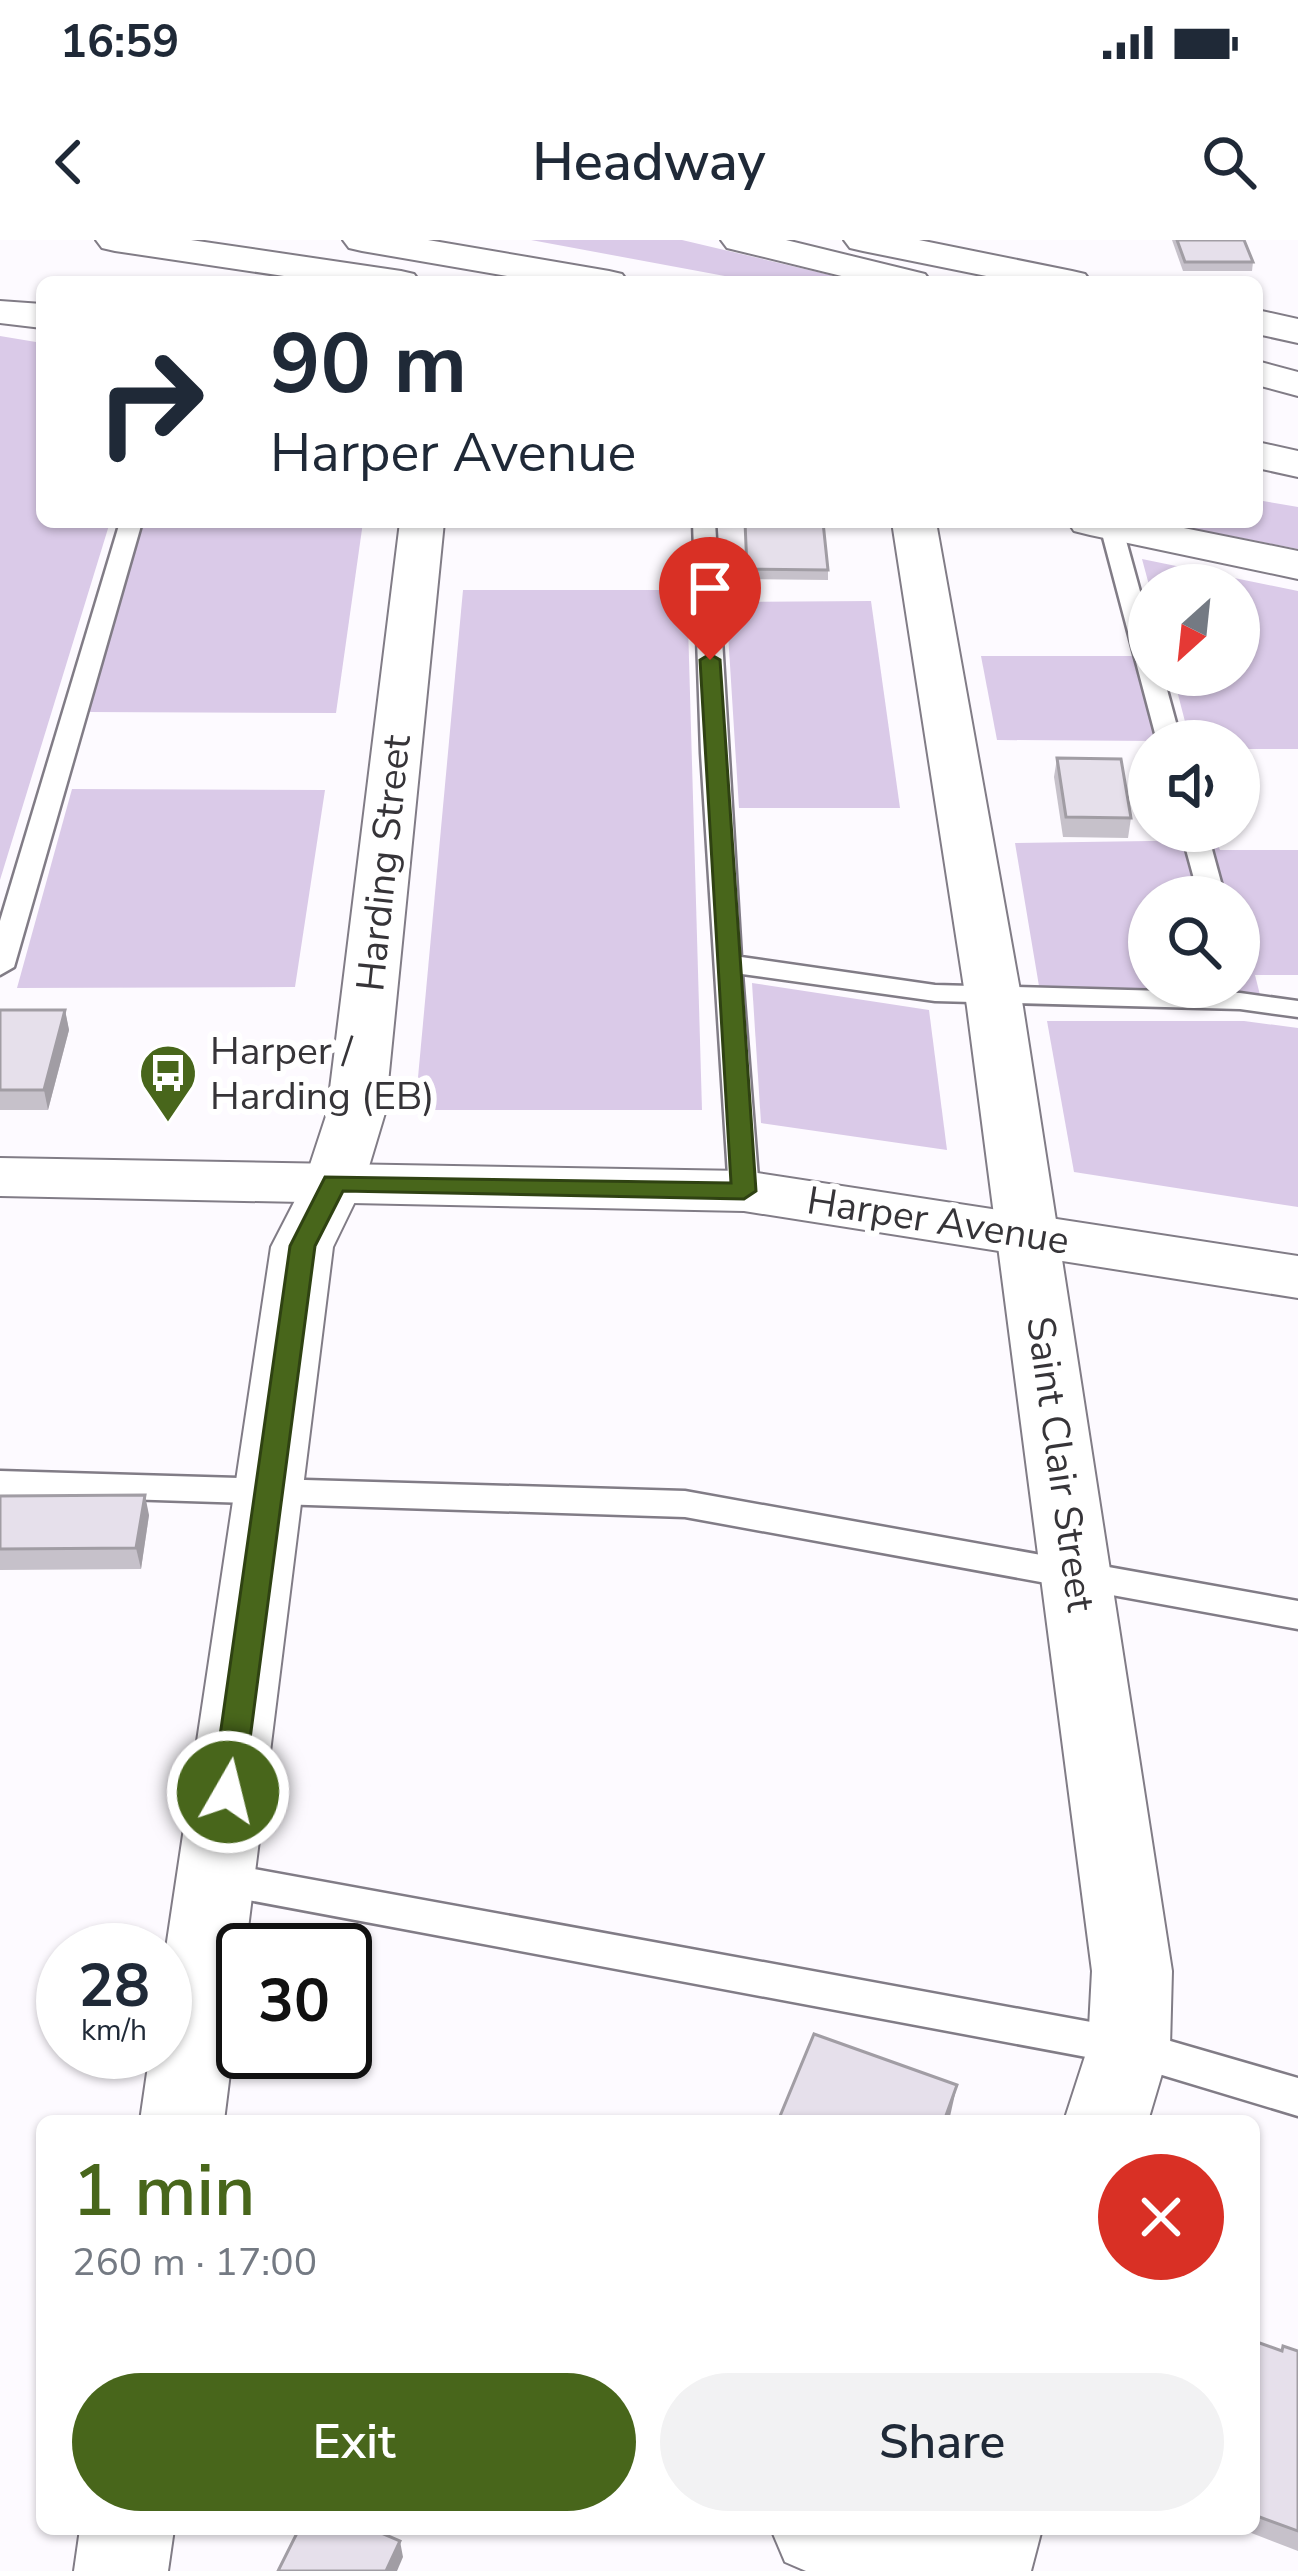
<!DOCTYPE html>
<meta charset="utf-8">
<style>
:root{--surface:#fff;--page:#f2f2f3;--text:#1f2937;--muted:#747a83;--accent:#48661b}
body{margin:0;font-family:"Nunito Sans",sans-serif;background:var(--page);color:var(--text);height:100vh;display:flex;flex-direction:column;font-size:45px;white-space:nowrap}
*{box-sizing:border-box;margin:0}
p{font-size:39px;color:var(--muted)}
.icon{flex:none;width:66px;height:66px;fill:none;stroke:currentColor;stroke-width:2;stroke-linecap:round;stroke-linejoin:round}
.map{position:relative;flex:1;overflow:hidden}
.side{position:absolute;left:36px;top:1875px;width:1224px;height:420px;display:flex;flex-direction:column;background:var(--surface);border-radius:18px;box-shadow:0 3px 9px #0004}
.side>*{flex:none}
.guide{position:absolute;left:36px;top:36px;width:1227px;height:252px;border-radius:18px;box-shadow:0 3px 9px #0004;background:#fff;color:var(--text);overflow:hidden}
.needle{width:78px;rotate:207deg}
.tools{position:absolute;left:1128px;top:324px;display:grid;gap:24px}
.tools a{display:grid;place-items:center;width:132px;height:132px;border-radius:50%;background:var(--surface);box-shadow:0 3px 9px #0004;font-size:60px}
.speed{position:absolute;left:36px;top:1683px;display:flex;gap:24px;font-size:60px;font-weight:700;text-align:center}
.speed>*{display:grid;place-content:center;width:156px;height:156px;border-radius:50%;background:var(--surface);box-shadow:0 3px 9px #0004;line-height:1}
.speed small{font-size:30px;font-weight:400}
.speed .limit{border:6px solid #111;border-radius:18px;background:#fff;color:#111}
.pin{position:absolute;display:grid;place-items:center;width:102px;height:102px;color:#fff;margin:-123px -51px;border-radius:50% 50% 50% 0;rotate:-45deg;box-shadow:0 0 12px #0007}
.pin .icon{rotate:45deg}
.me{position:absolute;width:132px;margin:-66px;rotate:8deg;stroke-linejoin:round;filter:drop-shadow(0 0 9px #0008)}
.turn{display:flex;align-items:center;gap:42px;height:252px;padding:0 36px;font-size:54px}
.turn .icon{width:156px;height:156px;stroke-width:2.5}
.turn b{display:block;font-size:84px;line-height:102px}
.round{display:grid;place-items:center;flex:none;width:126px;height:126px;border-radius:63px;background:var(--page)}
.headline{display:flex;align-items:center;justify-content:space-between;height:204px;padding:0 36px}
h1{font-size:72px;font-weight:600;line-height:90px;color:var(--accent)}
.button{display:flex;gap:24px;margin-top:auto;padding:24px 36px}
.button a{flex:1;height:138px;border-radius:72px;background:var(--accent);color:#fff;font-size:48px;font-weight:600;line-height:138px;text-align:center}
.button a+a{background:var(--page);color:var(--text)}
.status{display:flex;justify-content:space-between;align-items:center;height:84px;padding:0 60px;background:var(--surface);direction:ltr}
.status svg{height:33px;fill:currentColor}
header{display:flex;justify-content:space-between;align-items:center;height:156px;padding:0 36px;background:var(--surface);font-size:54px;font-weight:600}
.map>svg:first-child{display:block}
</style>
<div class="status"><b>16:59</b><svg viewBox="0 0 49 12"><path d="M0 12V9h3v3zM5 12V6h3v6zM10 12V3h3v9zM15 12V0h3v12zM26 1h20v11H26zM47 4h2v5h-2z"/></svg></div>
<header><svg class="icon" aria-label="back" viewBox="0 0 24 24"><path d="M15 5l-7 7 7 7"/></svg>Headway<svg class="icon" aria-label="search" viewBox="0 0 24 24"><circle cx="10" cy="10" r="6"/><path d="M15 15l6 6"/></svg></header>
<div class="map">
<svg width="1298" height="2331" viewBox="0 0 1298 2331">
<rect width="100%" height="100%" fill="#fdfaff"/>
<!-- green -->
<g fill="#dacae8" fill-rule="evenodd">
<path d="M531,0h151l178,42h-103z"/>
<path d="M0,96l42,7v179h68l-110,358z"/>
<path d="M1257,260l41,7v42l-138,-27h97z"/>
<path d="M144,282h219l-27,191 -249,-1z"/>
<path d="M1142,319l156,32v158h-59v-8h-49l-17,-66h66v-90h-90z"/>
<path d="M463,350h224l15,520h-287z"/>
<path d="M871,361l29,207h-161l-13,-206z"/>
<path d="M981,416h153l22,85 -159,-1z"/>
<path d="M72,549l253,1 -30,197 -278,1z"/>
<path d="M1216,600l4,10h78v125h-43l5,20 -220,-3 -25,-149zM1149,657h90v90h-90z"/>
<path d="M752,743l177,27 18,140 -186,-27z"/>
<path d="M1047,781h197l54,7v179l-224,-35z"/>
</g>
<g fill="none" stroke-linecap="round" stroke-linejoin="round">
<!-- service casing -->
<g stroke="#817c86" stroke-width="5">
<g id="service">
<path d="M120,282h22l-128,445 -14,8v-54z"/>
<path d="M693,282h22l26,435 194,28 305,8 58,8v16l-58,-8 -305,-8 -193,-27 17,217 -15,10 -11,-3 -4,-7 -28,-438z"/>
<path d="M1103,282l19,4 27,98v51h14l18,66h-24l-57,-215z"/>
<path d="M1181,591h26l18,66h-26z"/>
<path d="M0,1231l685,20 613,110v28l-613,-112 -685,-22z"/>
<path d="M216,1622l913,167 169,49v38l-169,-51 -913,-171 -14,-5 -5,-11 5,-11z"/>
</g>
</g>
<!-- minor casing -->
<g stroke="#817c86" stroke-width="4">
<g id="minor">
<path d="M400,282h44l-59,591 -21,70 -31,64 -109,874h-84l10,-69h15v-97l106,-708 33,-64 23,-70z"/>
<path d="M892,282h44l87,485 149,964 -2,76 -22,74h-84l24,-74 4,-76 -125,-964z"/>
<path d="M80,2289h94l-6,42h-94z"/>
<path d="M771,2289h271l-11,42h-225l-21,-9z"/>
</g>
</g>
<!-- tertiary casing -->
<g stroke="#817c86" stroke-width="4">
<g id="tertiary">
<path d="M844,0h75l153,31 13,3 6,8h-75l-153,-31 -13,-3z"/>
<path d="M1257,70l41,9v24l-41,-9z"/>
<path d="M1068,282h86l144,29v28l-208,-44 -16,-4z"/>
</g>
</g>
<!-- secondary casing -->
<g stroke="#817c86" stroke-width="4">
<path id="secondary" d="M0,918l744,13 554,85v42l-554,-87 -744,-15z"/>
</g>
<!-- motorway casing -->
<g stroke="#817c86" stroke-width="4">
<g id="motorway">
<path d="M96,0h95l210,31 13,3 6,8h-96l-209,-31 -13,-3z"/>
<path d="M343,0h85l181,31 13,3 6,8h-86l-180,-31 -13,-3z"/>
<path d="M721,0h65l139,34 6,8h-65l-139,-34z"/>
<path d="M0,61l42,3v24l-42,-5z"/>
<path d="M1257,121l41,11v24l-41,-11z"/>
<path d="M1257,202l41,9v26l-41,-9z"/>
</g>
</g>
<!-- service -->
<use href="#service" fill="#fff" fill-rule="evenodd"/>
<!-- minor -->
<use href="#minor" fill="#fff" fill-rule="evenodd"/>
<!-- tertiary -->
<use href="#tertiary" fill="#fff" fill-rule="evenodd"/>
<!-- secondary -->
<use href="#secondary" fill="#fff" fill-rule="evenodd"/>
<!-- motorway -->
<use href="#motorway" fill="#fff" fill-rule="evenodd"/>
</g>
<!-- wall -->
<g fill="#c6c1ca">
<path d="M1172,0h72l9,22 -1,9h-69z"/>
<path d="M745,282l83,48v10l-81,-1z"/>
<path d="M1057,518l74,60 -3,20 -65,-1 -9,-60z"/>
<path d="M0,770h65l4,20 -21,80h-48z"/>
<path d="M0,1256l149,19 -8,54 -141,1z"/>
<path d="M1254,2101l27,10h17v200l-57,-22h13z"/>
</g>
<!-- shaded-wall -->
<g fill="#a19da4">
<path d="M65,770l4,20 -21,80 -4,-20z"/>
<path d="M145,1255l4,20 -8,54 -5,-21z"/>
<path d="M957,1845l-8,36h-5z"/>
<path d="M400,2301l3,16 -6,14h-11z"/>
</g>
<!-- building -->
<g fill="#e6e0eb" stroke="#a19da4" stroke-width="3">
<path d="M1177,0h67l9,22h-68z"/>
<path d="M745,282h78l5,48 -81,-1z"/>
<path d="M1057,518l64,1 10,59 -65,-1z"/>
<path d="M0,770h65l-21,80h-44z"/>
<path d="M145,1255l-9,53 -136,1v-53z"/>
<path d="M814,1794l143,51 -13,36h-166z"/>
<path d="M1254,2101l28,10 1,-5 15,5v180l-44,-16z"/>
<path d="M299,2289h73l28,12 -14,30h-108z"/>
</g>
<!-- route -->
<path fill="#48661b" stroke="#2f4212" stroke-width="3" d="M710,414l10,6 36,531 -12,8 -401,-8 -28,55 -72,546 -4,9 -11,3 -11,-3 -5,-9 78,-546 35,-69 406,6 -31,-523z"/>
<!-- icons -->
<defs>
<g id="bus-pin" transform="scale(3)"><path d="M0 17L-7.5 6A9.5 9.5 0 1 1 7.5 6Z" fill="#48661b" stroke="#fff"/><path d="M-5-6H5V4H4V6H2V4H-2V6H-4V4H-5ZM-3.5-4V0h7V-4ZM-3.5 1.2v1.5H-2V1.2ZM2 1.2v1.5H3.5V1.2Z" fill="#fff"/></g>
</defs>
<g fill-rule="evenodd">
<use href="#bus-pin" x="168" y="833"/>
</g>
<g text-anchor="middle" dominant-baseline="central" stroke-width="12" stroke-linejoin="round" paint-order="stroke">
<!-- street labels -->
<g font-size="39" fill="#363438" stroke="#fff">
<text transform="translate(384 623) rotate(-84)">Harding Street</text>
<text transform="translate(938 981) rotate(9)">Harper Avenue</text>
<text transform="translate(1060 1224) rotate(82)">Saint Clair Street</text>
</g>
<!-- poi labels -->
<g font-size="39" fill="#363438" stroke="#fff" text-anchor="start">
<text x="210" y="811">Harper /<tspan x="210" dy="45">Harding (EB)</tspan></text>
</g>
</g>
</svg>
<div class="tools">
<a><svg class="needle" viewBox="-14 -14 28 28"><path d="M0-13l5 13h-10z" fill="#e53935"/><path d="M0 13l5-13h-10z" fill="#747a83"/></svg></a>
<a><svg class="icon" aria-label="sound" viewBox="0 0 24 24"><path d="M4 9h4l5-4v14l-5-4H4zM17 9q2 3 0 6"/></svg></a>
<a><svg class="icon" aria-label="search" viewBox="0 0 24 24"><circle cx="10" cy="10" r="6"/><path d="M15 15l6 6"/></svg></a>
</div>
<div class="speed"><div>28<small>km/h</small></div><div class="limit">30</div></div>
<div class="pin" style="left:710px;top:420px;background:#d93025"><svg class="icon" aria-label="arrive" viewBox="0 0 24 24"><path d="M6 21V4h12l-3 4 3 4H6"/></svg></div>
<svg class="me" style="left:228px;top:1552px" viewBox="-20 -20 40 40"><circle r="17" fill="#48661b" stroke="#fff" stroke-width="3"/><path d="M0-11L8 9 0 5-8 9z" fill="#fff"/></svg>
<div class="guide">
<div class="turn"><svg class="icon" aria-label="right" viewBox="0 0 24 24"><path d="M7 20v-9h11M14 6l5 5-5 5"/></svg><div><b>90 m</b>Harper Avenue</div></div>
</div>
<section class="side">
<div class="headline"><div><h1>1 min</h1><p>260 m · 17:00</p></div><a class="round" style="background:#d93025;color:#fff"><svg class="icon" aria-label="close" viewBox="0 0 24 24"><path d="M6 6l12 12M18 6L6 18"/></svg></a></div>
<div class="button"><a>Exit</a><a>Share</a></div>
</section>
</div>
